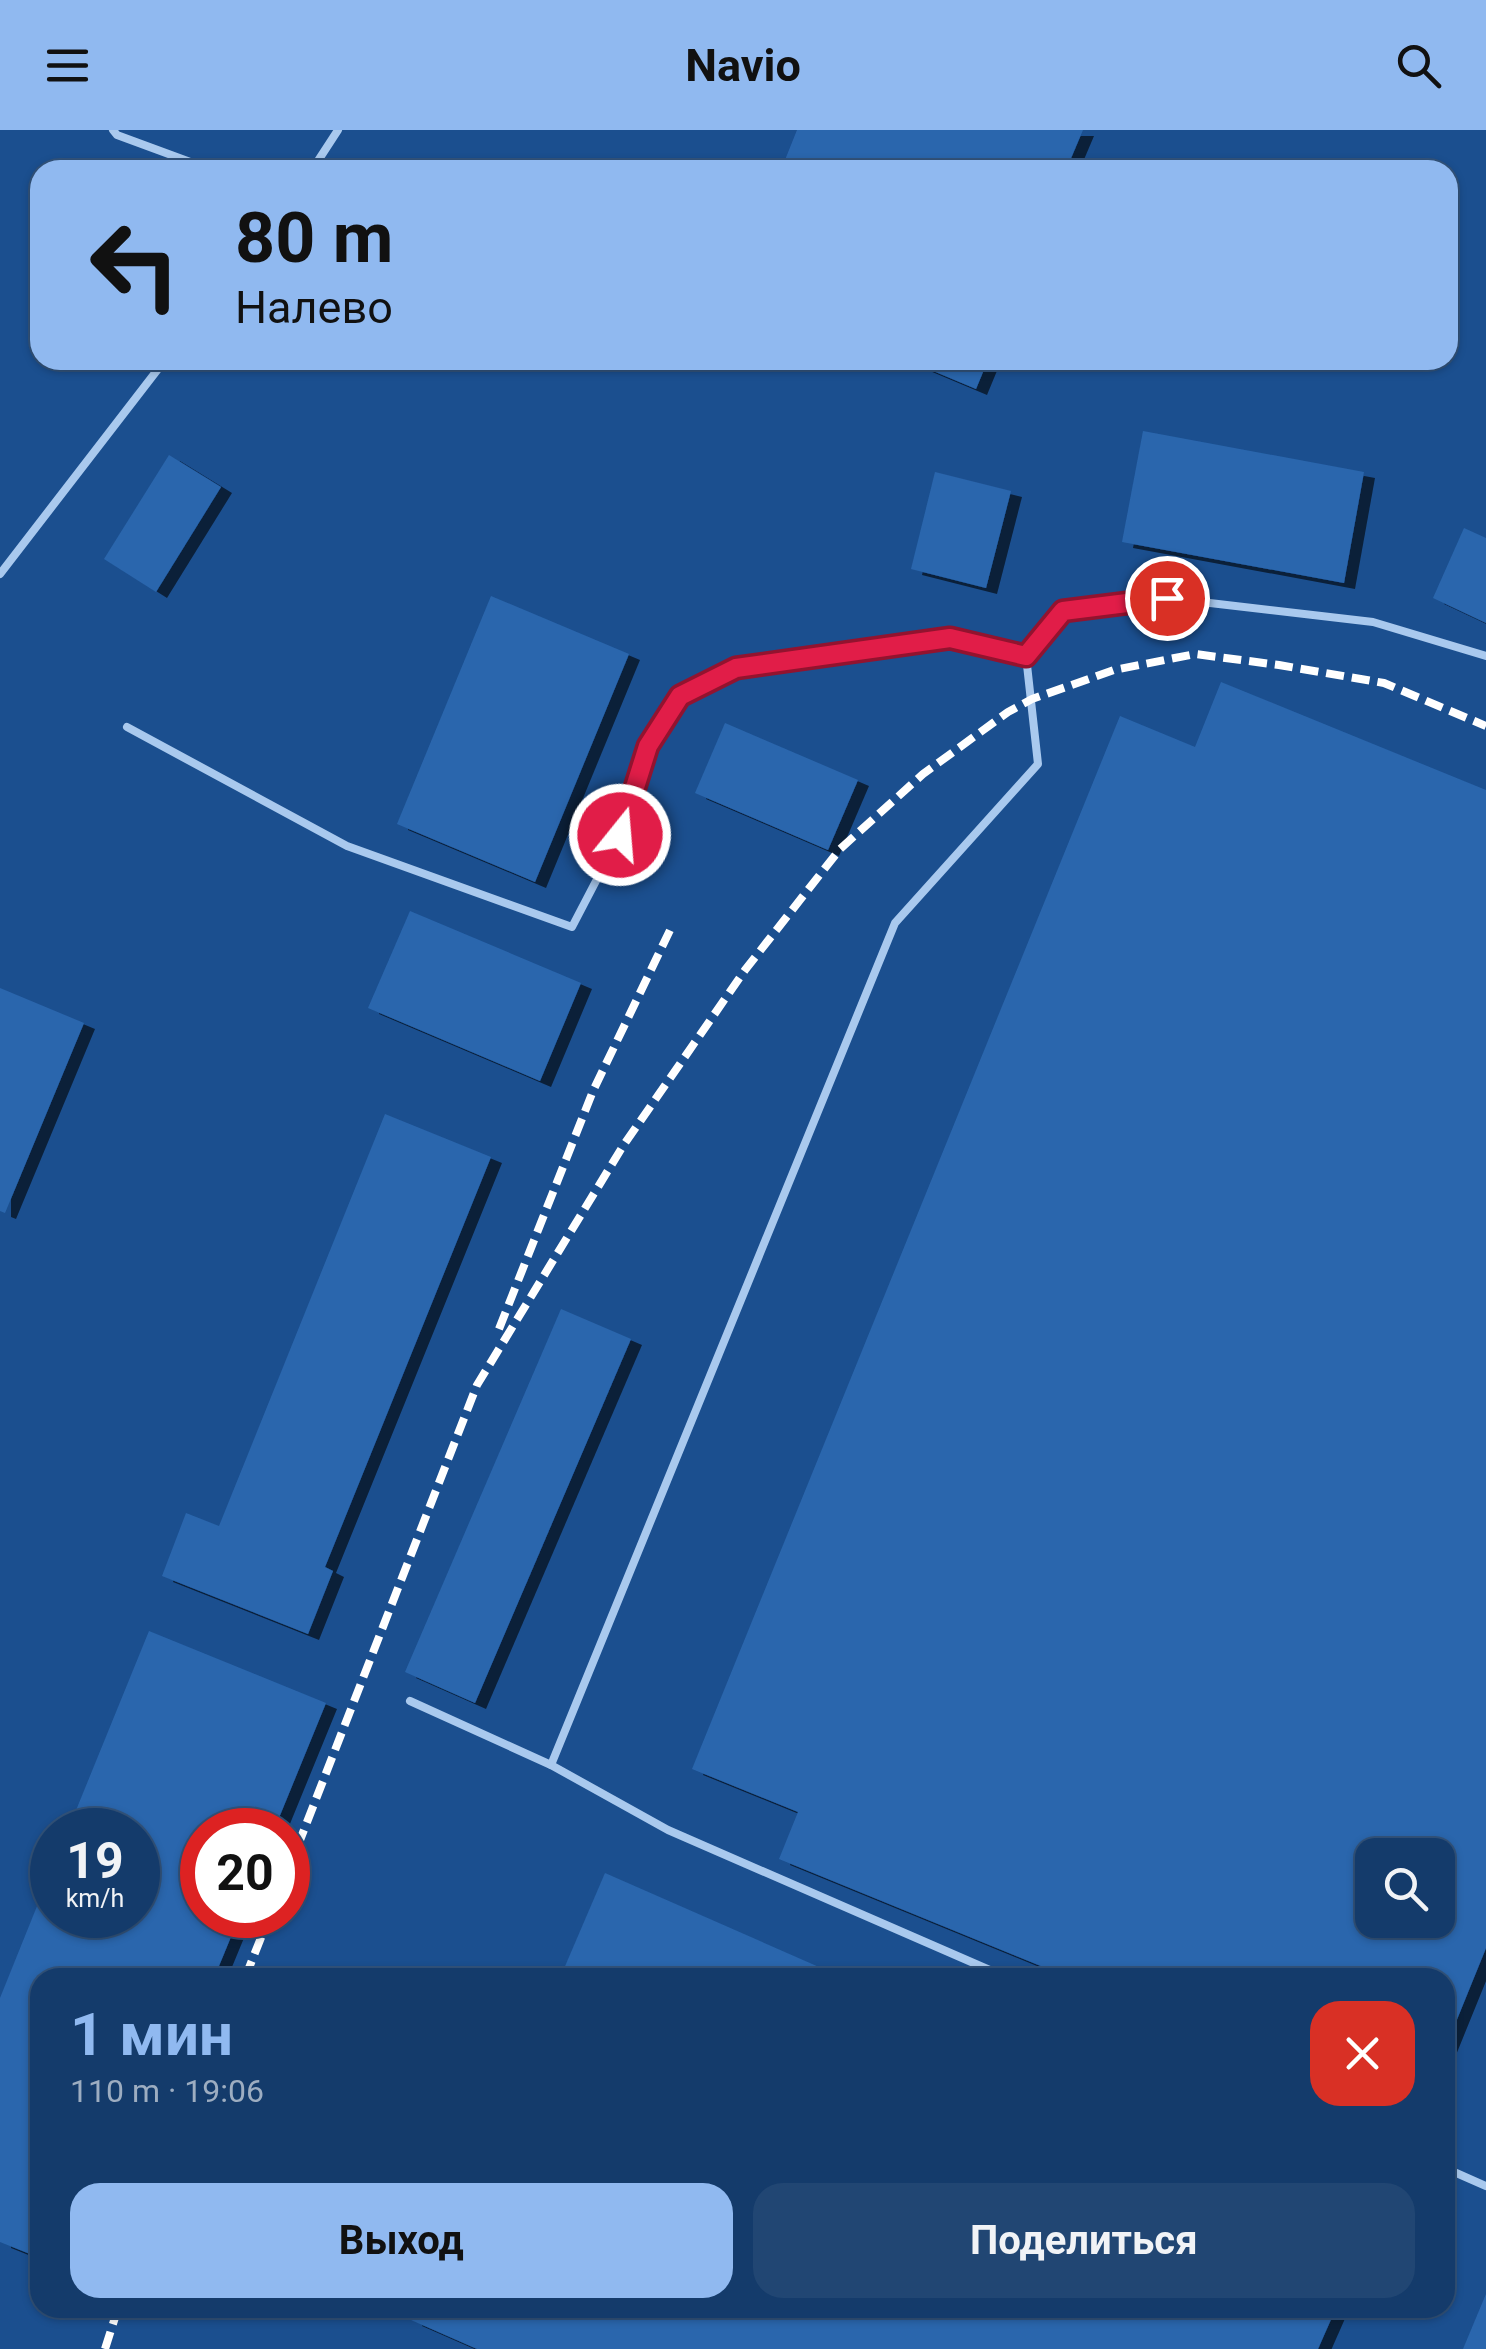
<!DOCTYPE html>
<html lang="ru">
<meta charset="utf-8">
<style>
:root{--surface:#143b6b;--page:#214673;--text:#f1f3f6;--muted:#9dadc1;--line:#33557e;--accent:#90b9f0}
body{margin:0;font-family:Roboto,sans-serif;background:var(--page);color:var(--text);height:100vh;display:flex;flex-direction:column;font-size:38px;white-space:nowrap}
*{box-sizing:border-box;margin:0}
p{font-size:32px;color:var(--muted)}
.icon{flex:none;width:55px;height:55px;fill:none;stroke:currentColor;stroke-width:2;stroke-linecap:round;stroke-linejoin:round}
.map{position:relative;flex:1;overflow:hidden}
.drawer{position:absolute;left:30px;top:1838px;width:1425px;height:350px;display:flex;flex-direction:column;background:var(--surface);border-radius:30px;box-shadow:0 2px 8px #0004,0 0 0 2px var(--line)}
.drawer>*{flex:none}
.guide{position:absolute;left:30px;top:30px;width:1428px;height:210px;border-radius:30px;box-shadow:0 2px 8px #0004,0 0 0 2px var(--line);background:#90b9f0;color:#111;overflow:hidden}
.tools{position:absolute;left:1355px;top:1708px;display:grid;gap:20px}
.tools a{display:grid;place-items:center;width:100px;height:100px;border-radius:20px;background:var(--surface);box-shadow:0 2px 8px #0004,0 0 0 2px var(--line);font-size:50px}
.speed{position:absolute;left:30px;top:1678px;display:flex;gap:20px;font-size:50px;font-weight:700;text-align:center}
.speed>*{display:grid;place-content:center;width:130px;height:130px;border-radius:50%;background:var(--surface);box-shadow:0 2px 8px #0004,0 0 0 2px var(--line);line-height:1}
.speed small{font-size:25px;font-weight:400}
.speed .limit{border:15px solid #d22;background:#fff;color:#111}
.pin{position:absolute;display:grid;place-items:center;width:85px;height:85px;color:#fff;margin:-42px;border:5px solid #fff;border-radius:50%;box-shadow:0 2px 10px #0007}
.me{position:absolute;width:110px;margin:-55px;rotate:17deg;stroke-linejoin:round;filter:drop-shadow(0 0 8px #0008)}
.turn{display:flex;align-items:center;gap:35px;height:210px;padding:0 40px;font-size:45px}
.turn .icon{width:130px;height:130px;stroke-width:2.5}
.turn b{display:block;font-size:70px;line-height:85px}
.round{display:grid;place-items:center;flex:none;width:105px;height:105px;border-radius:30px;background:var(--page)}
.summary{display:flex;align-items:center;justify-content:space-between;height:170px;padding:0 40px}
h1{font-size:60px;font-weight:700;line-height:75px;color:var(--accent)}
.primary-button{display:flex;gap:20px;margin-top:auto;padding:20px 40px}
.primary-button a{flex:1;height:115px;border-radius:30px;background:var(--accent);color:#111;font-size:40px;font-weight:700;line-height:115px;text-align:center}
.primary-button a+a{background:var(--page);color:var(--text)}
header{display:flex;justify-content:space-between;align-items:center;height:130px;padding:0 40px;background:var(--accent);color:#111;font-size:45px;font-weight:700}
.map>svg:first-child{display:block}
</style>
<header><svg class="icon" aria-label="menu" viewBox="0 0 24 24"><path d="M4 6h16M4 12h16M4 18h16"/></svg>Navio<svg class="icon" aria-label="search" viewBox="0 0 24 24"><circle cx="10" cy="10" r="6"/><path d="M15 15l6 6"/></svg></header>
<div class="map">
<svg width="1486" height="2219" viewBox="0 0 1486 2219">
<defs>
<filter id="shadow"><feDropShadow dx="11" dy="6" stdDeviation="0" flood-color="#0009"/></filter>
</defs>
<rect width="100%" height="100%" fill="#1b4f8f"/>
<!-- building -->
<g fill="#2a66ad" fill-rule="evenodd" filter="url(#shadow)">
<path d="M797,0h286l-17,40h-285z"/>
<path d="M907,230h81l-12,29z"/>
<path d="M1143,301l221,41 -20,111 -222,-41z"/>
<path d="M169,325l52,32 -65,105 -52,-33z"/>
<path d="M935,342l76,19 -25,97 -75,-19z"/>
<path d="M1464,398l22,10v85l-53,-25z"/>
<path d="M491,466l138,58 -94,228 -138,-58z"/>
<path d="M1221,552l265,108v1158l-41,101v-71h-375l-291,-119 19,-47 -106,-43 428,-1053 75,31zM1372,1725h66v65h-66z"/>
<path d="M725,593l133,57 -30,70 -133,-57z"/>
<path d="M410,781l171,72 -41,98 -172,-73z"/>
<path d="M0,858l84,35 -79,190 -5,-2z"/>
<path d="M385,984l106,43 -166,410 8,4 -25,63 -146,-58 24,-63 33,13z"/>
<path d="M561,1179l70,30 -156,364 -70,-31z"/>
<path d="M149,1501l177,72 -52,127h-72v85h38l-26,63h-174v280l-40,-16v-244l52,-129v46h86v-85h-70z"/>
<path d="M605,1743l239,105h-284z"/>
<path d="M1486,2164v55h-23z"/>
<path d="M416,2178h920l-18,41h-841l-66,-29z"/>
</g>
<g fill="none" stroke-linecap="round" stroke-linejoin="round">
<!-- lane -->
<g stroke="#a9c9ee" stroke-width="8">
<path d="M113,0l4,5 95,35"/>
<path d="M312,40l26,-40"/>
<path d="M0,444l165,-214"/>
<path d="M127,597l220,119 225,81 48,-92 28,-89 33,-50 56,-28 213,-30 76,18"/>
<path d="M410,1571l141,64 117,65 340,148"/>
<path d="M551,1635l344,-842 143,-159 -12,-108 37,-45 104,-13 206,24 113,34"/>
<path d="M1445,2038l41,18"/>
</g>
<!-- rail -->
<g stroke="#fff" stroke-width="8" stroke-dasharray="18 8" stroke-linecap="butt">
<path d="M499,1199l94,-238 79,-165"/>
<path d="M288,1741l189,-486 146,-239 122,-176 95,-121 83,-75 85,-62 24,-13 82,-29 81,-16 84,11 105,18 102,43"/>
<path d="M245,1848l25,-63"/>
<path d="M105,2219l13,-41"/>
</g>
</g>
<g fill="none" stroke-linecap="round" stroke-linejoin="round">
<!-- route casing -->
<g stroke="#92132f" stroke-width="25">
<path id="route" d="M620,705l28,-89 32,-50 56,-28 214,-30 76,18 37,-45 104,-13"/>
</g>
<!-- route -->
<use href="#route" stroke="#e11d48" stroke-width="18"/>
</g>
</svg>
<div class="tools">
<a><svg class="icon" aria-label="search" viewBox="0 0 24 24"><circle cx="10" cy="10" r="6"/><path d="M15 15l6 6"/></svg></a>
</div>
<div class="speed"><div>19<small>km/h</small></div><div class="limit">20</div></div>
<div class="pin" style="left:1167px;top:468px;background:#d93025"><svg class="icon" aria-label="arrive" viewBox="0 0 24 24"><path d="M6 21V4h12l-3 4 3 4H6"/></svg></div>
<svg class="me" style="left:620px;top:705px" viewBox="-20 -20 40 40"><circle r="17" fill="#e11d48" stroke="#fff" stroke-width="3"/><path d="M0-11L8 9 0 5-8 9z" fill="#fff"/></svg>
<div class="guide">
<div class="turn"><svg class="icon" aria-label="left" viewBox="0 0 24 24"><path d="M17 20v-9H6M10 6l-5 5 5 5"/></svg><div><b>80 m</b>Налево</div></div>
</div>
<section class="drawer">
<div class="summary"><div><h1>1 мин</h1><p>110 m · 19:06</p></div><a class="round" style="background:#d93025;color:#fff"><svg class="icon" aria-label="close" viewBox="0 0 24 24"><path d="M6 6l12 12M18 6L6 18"/></svg></a></div>
<div class="primary-button"><a>Выход</a><a>Поделиться</a></div>
</section>
</div>
